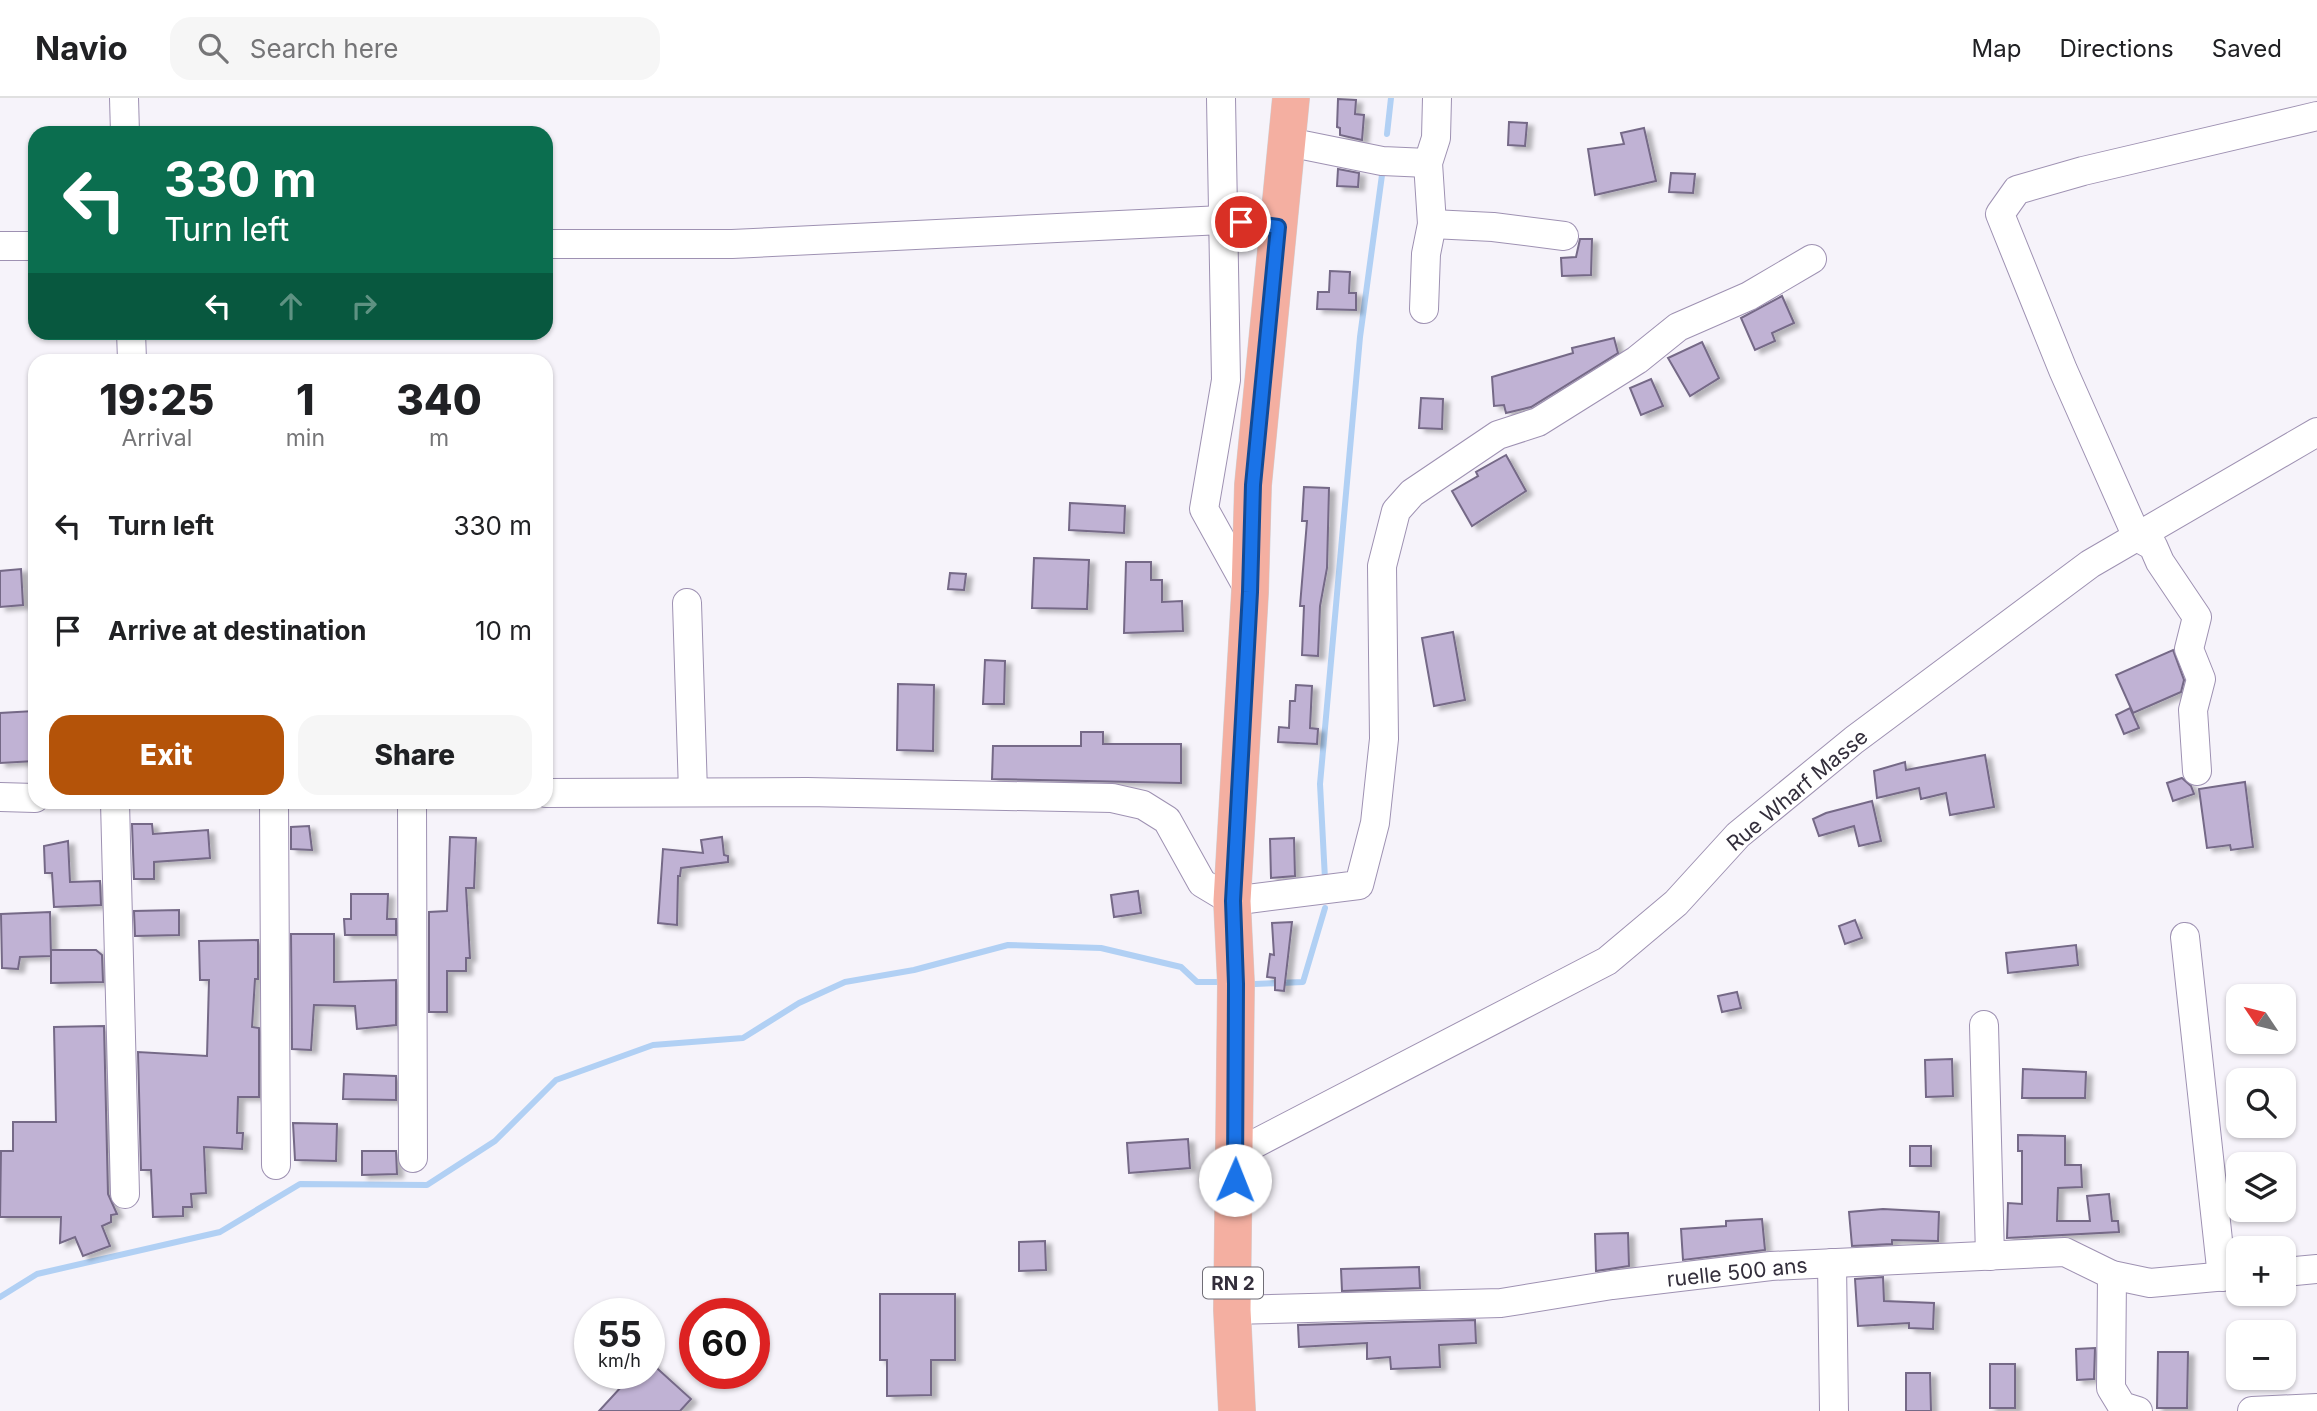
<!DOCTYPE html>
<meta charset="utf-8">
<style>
:root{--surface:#fff;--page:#f6f6f6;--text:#202124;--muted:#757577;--line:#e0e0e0;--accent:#b45309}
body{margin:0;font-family:Inter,sans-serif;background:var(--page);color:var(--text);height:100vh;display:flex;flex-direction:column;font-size:26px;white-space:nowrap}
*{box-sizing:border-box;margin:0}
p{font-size:23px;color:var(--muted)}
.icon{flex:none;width:38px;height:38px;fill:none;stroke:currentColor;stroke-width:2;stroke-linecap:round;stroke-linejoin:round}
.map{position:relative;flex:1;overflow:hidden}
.details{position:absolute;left:28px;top:256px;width:525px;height:455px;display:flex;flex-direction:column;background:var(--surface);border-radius:21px;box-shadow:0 2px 5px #0004}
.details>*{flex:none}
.top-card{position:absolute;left:28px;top:28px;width:525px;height:214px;border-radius:21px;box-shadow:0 2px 5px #0004;background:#0b6e4f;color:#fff;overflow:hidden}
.needle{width:46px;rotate:305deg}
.fabs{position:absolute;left:2226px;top:886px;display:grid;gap:14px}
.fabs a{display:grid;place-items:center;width:70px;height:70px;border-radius:14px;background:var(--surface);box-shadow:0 2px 5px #0004;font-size:35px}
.speed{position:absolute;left:574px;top:1200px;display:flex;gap:14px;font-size:35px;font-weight:700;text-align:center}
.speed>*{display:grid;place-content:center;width:91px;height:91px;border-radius:50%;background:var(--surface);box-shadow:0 2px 5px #0004;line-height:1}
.speed small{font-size:18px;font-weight:400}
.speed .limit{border:10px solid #d22;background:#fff;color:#111}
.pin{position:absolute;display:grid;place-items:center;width:60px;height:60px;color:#fff;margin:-30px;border:4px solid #fff;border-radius:50%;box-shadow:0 2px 7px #0007}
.me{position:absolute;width:77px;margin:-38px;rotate:1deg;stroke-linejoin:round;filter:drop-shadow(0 0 5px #0008)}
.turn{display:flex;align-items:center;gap:24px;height:147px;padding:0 21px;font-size:32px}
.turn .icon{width:91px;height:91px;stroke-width:2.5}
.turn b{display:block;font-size:49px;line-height:60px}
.lanes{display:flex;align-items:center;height:66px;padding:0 21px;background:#0003;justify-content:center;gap:35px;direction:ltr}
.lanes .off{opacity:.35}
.eta{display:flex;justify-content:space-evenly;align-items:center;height:119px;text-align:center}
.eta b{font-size:42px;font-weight:800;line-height:49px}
.primary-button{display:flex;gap:14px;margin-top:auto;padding:14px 21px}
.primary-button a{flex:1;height:80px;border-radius:21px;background:var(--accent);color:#fff;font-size:28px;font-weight:800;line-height:80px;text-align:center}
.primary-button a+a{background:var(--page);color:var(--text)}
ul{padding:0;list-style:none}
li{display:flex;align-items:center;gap:21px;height:105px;padding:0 21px}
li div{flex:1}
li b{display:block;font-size:26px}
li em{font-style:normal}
header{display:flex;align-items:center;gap:42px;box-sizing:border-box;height:98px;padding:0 35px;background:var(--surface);border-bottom:2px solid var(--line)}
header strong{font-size:33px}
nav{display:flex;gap:38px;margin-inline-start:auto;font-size:24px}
.search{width:490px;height:63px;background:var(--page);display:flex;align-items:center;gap:18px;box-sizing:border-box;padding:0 24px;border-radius:21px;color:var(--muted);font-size:26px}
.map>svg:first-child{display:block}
</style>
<header>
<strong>Navio</strong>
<div class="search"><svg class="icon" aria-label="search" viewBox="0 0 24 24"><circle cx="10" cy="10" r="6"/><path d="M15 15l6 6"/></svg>Search here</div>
<nav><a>Map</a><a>Directions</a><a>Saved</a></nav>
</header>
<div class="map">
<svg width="2317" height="1313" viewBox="0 0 2317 1313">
<defs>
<filter id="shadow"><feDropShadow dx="6" dy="3.5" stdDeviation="2" flood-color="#0004"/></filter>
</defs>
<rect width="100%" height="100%" fill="#f6f3fa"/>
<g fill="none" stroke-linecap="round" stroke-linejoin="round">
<!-- stream -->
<g stroke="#b1d0f4" stroke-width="6">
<path d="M1387,36l4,-36"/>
<path d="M1325,781l-5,-95 40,-447 22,-162"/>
<path d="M1255,886l48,-2 22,-74"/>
<path d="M0,1199l37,-23 183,-42 80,-48 127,1 68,-44 61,-61 97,-35 90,-7 56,-35 46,-21 69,-12 94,-25 93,3 80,19 16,15h21"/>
</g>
</g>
<!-- building -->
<g fill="#c0b2d4" stroke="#756987" stroke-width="2" filter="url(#shadow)">
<path d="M1338,1l18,1 -1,14 9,1 -2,25 -22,-5v-7l-3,-1z"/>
<path d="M1509,24l18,1 -2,23 -17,-1z"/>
<path d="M1644,30l12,53 -61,14 -7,-46 36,-5 -3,-11z"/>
<path d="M1338,71l21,4 -1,14 -21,-1z"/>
<path d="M1671,75l24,1 -2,19 -24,-1z"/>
<path d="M1580,141h12l-1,36 -29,1 -1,-18 15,-1z"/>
<path d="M1330,173l20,1 -1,21h7v17l-39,-1 1,-17h11z"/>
<path d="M1782,198l12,27 -22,10 3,8 -20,9 -14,-32z"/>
<path d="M1614,240l4,15 -87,54 -25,6 -2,-8 -10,1 -2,-29 81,-24 -1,-5z"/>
<path d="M1702,244l17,36 -29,18 -22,-38z"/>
<path d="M1651,281l12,27 -22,9 -11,-27z"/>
<path d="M1421,300l22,1 -1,30 -23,-1z"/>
<path d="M1506,357l20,36 -54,35 -20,-35 26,-15 -2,-4z"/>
<path d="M1304,389l25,1 -2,80 -7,38 -2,50 -16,-1 2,-49h-4l7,-85h-5z"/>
<path d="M1070,405l55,3 -1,27 -55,-3z"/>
<path d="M1034,460l55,2 -2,49 -55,-1z"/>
<path d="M1126,464h25v18h11v22l20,-1 1,30 -59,2z"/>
<path d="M21,471l2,36 -23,2v-36z"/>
<path d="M950,475l16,1 -2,16 -16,-1z"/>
<path d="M1453,534l12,68 -31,6 -12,-68z"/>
<path d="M2173,552l11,30 -3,12 -48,21 -17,-38z"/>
<path d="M985,562l20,1 -1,43h-21z"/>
<path d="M898,586l36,1 -1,66 -36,-1z"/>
<path d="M1296,587l16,1 -2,42 8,1 -1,15 -39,-2 1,-15 10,1 1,-27h5z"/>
<path d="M2130,610l9,20 -15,6 -8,-19z"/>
<path d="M34,613l1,50 -35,2v-50z"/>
<path d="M1081,634h22v12h78v39l-189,-4 1,-33h88z"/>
<path d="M1985,657l9,52 -44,8 -4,-22 -25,6 -2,-11 -42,10 -3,-27 31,-9 1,8z"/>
<path d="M2182,680l9,8 3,8 -21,7 -6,-18z"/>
<path d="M2245,684l8,65 -22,3 -1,-5 -23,3 -8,-59z"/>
<path d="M1872,703l9,40 -22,5 -5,-20 -35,10 -6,-17 13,-6z"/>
<path d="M132,726h20l1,10 55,-4 2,28 -56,4v17h-20z"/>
<path d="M309,728l3,24 -21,-1v-22z"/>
<path d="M450,739l26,1 -2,50h-8l4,70h-4v13h-19v41h-18v-100l18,-1z"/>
<path d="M722,739l2,18 4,1v6l-47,6 -1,8h-2l-1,49 -19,-2 5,-74 40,4 -2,-13z"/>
<path d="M1294,740l1,38 -24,2 -1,-39z"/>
<path d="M68,743l2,41 30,-1 1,24 -47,2 -2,-34h-7l-1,-27z"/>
<path d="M1138,793l3,22 -27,4 -3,-22z"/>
<path d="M351,796h37l-1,25h9v16h-51l-1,-16h7z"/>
<path d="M179,812v25l-44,1 -1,-25z"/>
<path d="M50,814l1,44 -31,1 -2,12 -16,-1 -1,-54z"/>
<path d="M1855,822l7,18 -17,6 -6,-18z"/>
<path d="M1292,824l-8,69 -9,-1v-12l-8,-1 3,-23 4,1 -2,-32z"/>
<path d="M291,836h43v48l62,-2v45l-39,4 -2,-23 -41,-1 -3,45 -19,-1z"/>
<path d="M258,842v39h-3l-3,48 7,1v69h-21l-1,36h6l-1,16 -38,-2 2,46 -15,1 1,13h-9v9l-30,1 -2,-47h-10l-3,-118 69,4 2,-76h-9l-1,-39z"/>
<path d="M2076,847l2,20 -70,8 -2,-20z"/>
<path d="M51,852h45l6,5 1,27 -52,1z"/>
<path d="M1737,894l4,16 -19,4 -4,-16z"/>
<path d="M104,928l4,168 9,20 -6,1v7l-9,4 8,20 -27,10 -8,-19 -15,6 1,-26h-61l1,-66h12v-29h43l-2,-95z"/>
<path d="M1952,961l1,37 -27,1 -1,-37z"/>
<path d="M2023,971l63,3 -1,26h-63z"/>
<path d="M344,976l52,2v24l-53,-1z"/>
<path d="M293,1025l44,1 -1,37 -41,-1z"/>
<path d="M2018,1037l47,1v29h16l1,22 -24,1 -1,33h33l-3,-25 22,-2 3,27h6l1,11 -112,6 1,-35 14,1v-53h-4z"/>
<path d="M1188,1041l2,29 -61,5 -2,-30z"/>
<rect x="1910" y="1048" width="21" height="20"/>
<path d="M362,1053h34l1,23 -35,1z"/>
<path d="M1883,1111l56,3 -1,29 -46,-1v4l-40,2 -3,-34z"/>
<path d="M1762,1121l3,31 -82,10 -2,-31 45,-3v-5z"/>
<path d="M1628,1135l1,33 -33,5 -1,-37z"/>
<path d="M1045,1143l1,29 -27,1v-29z"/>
<path d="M1419,1169l1,21 -78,3 -1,-22z"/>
<path d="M1883,1179l1,24 50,2 -1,26 -24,-1v-5l-51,3 -3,-47z"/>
<path d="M880,1196h75v66h-24v35l-44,1v-36h-7z"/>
<path d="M1475,1222l1,23 -37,2 1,22 -49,2 -1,-12 -23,2v-16l-68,4 -1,-22z"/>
<path d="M2095,1250l-1,31 -17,1 -1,-31z"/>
<path d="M2158,1254h30l-1,56h-30z"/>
<path d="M649,1263l42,38 -11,12h-81l34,-37h16z"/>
<rect x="1990" y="1266" width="25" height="44"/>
<path d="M1906,1275h24l1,38h-25z"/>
</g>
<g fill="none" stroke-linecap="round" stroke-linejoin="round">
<!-- minor casing -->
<g stroke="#9e91b2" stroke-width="30">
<g id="minor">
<path d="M124,0l1,35"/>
<path d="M1221,0l5,282 -22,129 46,83"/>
<path d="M1288,44l94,19 46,2"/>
<path d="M1432,126l61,3 71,9"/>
<path d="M546,146h186l490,-24 56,7"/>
<path d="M0,148h35"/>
<path d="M1424,211l2,-55 6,-30 -4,-61 8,-25 1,-40"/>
<path d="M131,234l1,28"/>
<path d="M687,505l6,189"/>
<path d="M2197,673l-4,-61 8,-31 -12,-30 8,-32 -37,-55 -7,-16 -16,-9 -74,-167 -63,-156 17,-24 66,-19 234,-55"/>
<path d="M546,695l261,-1 305,6 31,7 24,15 35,63 30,18 127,-16 16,-62 9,-84 -2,-173 14,-55 16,-18 86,-58 40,-13 99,-62 41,-33 71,-31 63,-37"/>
<path d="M0,699l35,1"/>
<path d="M115,704l10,392"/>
<path d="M274,704l2,363"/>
<path d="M412,704l1,356"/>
<path d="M2185,839l37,340"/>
<path d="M1984,927l6,231"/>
<path d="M1235,1056l372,-193 69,-58 62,-68 116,-95 236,-176 227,-132"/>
<path d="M1832,1165l2,148"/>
<path d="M2284,1174l33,-3"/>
<path d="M2112,1177l-1,113 11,18 16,5"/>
<path d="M1232,1212l269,-7 111,-18 159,-19 294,-14 47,23 38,8 88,-8"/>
<path d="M2252,1313l65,-3"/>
</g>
</g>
<!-- major casing -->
<g stroke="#d2d1d4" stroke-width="38">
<path id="major" d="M1237,1313l-5,-101 4,-326 -4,-83 18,-309 3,-107 38,-387"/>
</g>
<!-- minor -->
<use href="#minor" stroke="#fff" stroke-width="28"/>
<!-- major -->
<use href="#major" stroke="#f4afa1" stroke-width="37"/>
</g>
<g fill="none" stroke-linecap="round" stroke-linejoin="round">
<!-- route casing -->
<g stroke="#114b97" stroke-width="18">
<path id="route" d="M1235,1082l1,-196 -3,-83 17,-309 3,-107 25,-258 -37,-5"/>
</g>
<!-- route -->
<use href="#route" stroke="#1a73e8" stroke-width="12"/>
</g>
<g text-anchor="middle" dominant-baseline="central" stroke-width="5" stroke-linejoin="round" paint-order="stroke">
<!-- shield labels -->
<rect fill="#fff" stroke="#706d76" stroke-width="2" x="1203" y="1169.5" width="60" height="31" rx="5"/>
<g font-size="19" font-weight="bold" fill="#332e3b">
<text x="1233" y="1185">RN 2</text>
</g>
<!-- street labels -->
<g font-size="21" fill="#332e3b" stroke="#fff">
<text transform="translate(1797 692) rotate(-40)">Rue Wharf Masse</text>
<text transform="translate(1737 1174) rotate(-6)">ruelle 500 ans</text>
</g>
</g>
</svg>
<div class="fabs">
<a><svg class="needle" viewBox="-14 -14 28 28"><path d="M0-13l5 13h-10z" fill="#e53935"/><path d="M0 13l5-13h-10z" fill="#757577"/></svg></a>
<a><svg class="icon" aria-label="search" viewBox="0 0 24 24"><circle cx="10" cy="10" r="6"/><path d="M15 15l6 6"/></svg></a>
<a><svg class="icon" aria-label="layers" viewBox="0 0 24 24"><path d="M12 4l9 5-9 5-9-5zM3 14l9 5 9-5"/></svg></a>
<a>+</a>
<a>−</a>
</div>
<div class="speed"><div>55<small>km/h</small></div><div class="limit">60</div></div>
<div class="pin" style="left:1241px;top:124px;background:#d93025"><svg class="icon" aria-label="arrive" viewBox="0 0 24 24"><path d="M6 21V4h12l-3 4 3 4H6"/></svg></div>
<svg class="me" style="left:1235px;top:1082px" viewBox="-20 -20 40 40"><circle r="19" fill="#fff"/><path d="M0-13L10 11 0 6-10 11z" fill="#1a73e8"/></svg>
<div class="top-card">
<div class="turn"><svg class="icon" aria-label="left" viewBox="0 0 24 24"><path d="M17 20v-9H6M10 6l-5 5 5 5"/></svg><div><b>330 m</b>Turn left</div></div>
<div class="lanes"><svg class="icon" aria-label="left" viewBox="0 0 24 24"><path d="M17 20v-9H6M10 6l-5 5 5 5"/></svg><svg class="icon off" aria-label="ahead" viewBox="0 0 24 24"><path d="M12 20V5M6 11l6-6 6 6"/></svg><svg class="icon off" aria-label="right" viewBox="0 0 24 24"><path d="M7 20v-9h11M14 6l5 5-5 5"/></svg></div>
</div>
<section class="details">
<div class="eta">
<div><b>19:25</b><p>Arrival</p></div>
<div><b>1</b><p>min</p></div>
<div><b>340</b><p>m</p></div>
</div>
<ul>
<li><svg class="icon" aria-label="left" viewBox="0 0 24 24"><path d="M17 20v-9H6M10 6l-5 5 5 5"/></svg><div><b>Turn left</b></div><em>330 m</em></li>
<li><svg class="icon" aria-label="arrive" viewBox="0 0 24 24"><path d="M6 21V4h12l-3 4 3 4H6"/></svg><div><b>Arrive at destination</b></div><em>10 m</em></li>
</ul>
<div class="primary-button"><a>Exit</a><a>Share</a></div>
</section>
</div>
